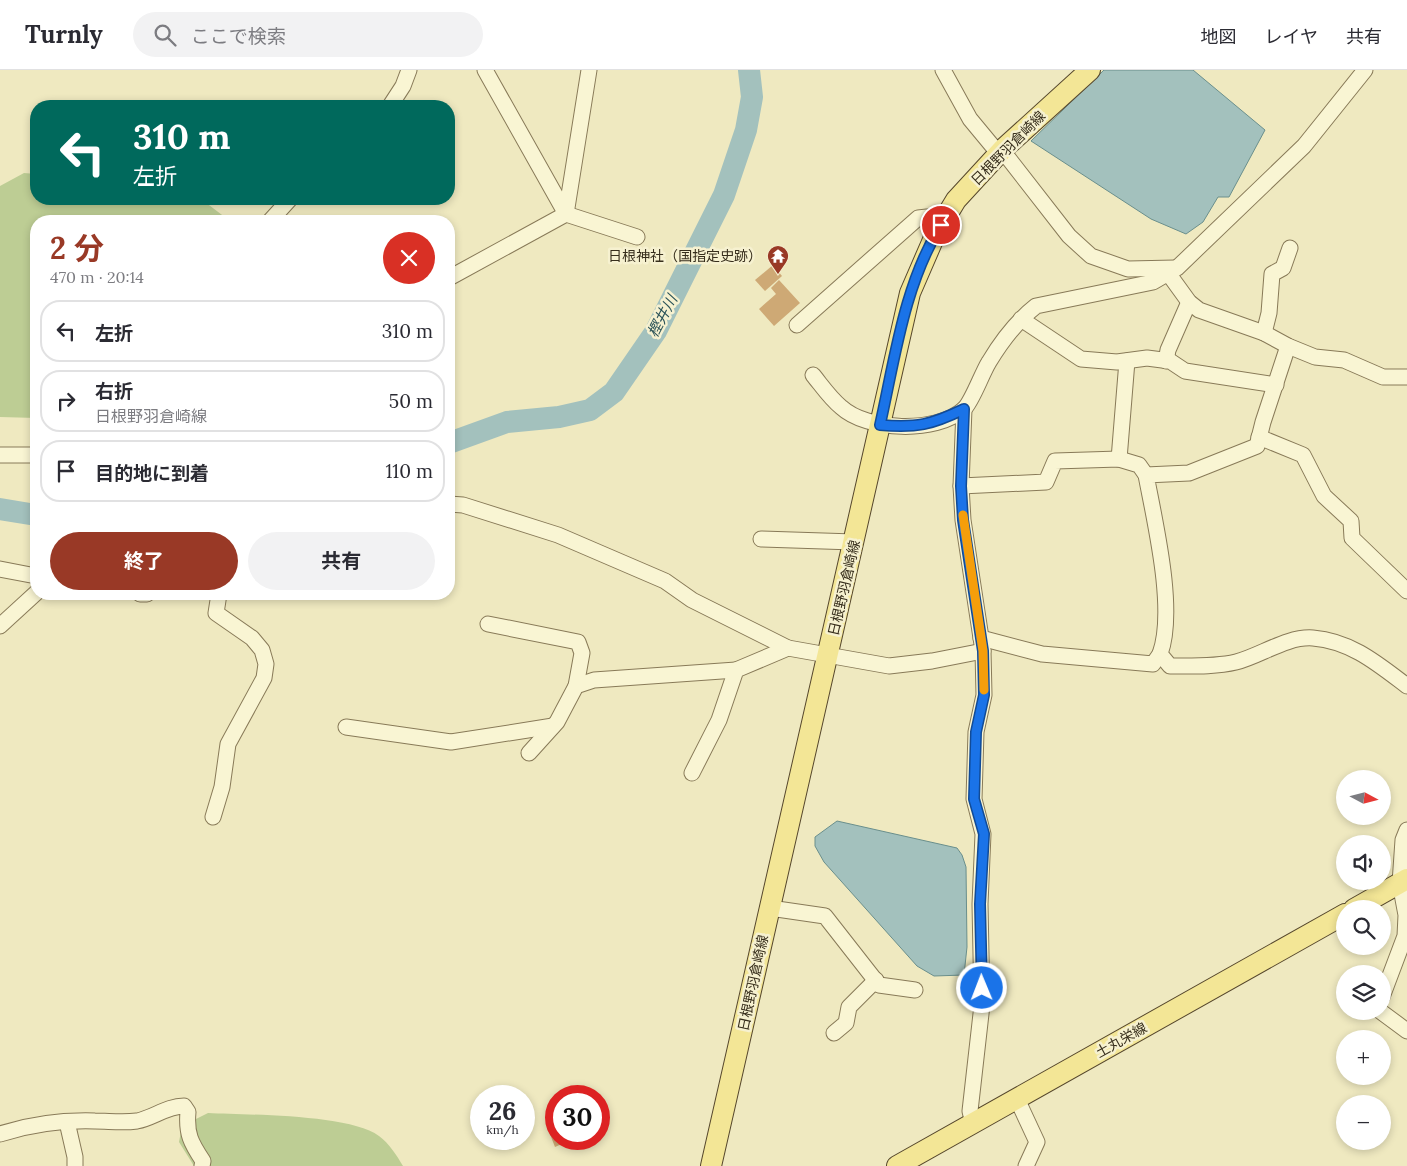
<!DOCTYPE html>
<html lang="ja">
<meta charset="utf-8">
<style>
:root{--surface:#fff;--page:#f2f2f3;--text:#2b2b33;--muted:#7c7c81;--line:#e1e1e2;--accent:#993926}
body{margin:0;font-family:Lora,"Noto Sans JP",serif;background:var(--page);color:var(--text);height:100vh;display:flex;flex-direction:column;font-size:19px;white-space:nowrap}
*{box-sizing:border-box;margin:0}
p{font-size:16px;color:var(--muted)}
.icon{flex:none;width:28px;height:28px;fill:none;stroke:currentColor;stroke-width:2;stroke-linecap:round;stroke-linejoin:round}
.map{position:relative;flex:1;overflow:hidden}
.drawer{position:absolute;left:30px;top:145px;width:425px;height:385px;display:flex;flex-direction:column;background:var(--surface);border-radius:20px;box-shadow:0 2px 8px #0003}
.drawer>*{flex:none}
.hud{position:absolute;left:30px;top:30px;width:425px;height:105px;border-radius:20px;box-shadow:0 2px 8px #0003;background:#00695c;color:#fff;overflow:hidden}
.needle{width:32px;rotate:97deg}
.tools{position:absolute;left:1336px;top:700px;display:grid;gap:10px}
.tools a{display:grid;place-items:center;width:55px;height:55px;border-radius:50%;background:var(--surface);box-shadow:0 2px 8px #0003;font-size:25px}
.speed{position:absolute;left:470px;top:1015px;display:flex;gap:10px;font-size:25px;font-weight:700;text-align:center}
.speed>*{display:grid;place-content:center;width:65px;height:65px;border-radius:50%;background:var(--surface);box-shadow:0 2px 8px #0003;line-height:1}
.speed small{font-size:12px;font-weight:400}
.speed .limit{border:8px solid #d22;background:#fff;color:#111}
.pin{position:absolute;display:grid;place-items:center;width:42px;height:42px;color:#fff;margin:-21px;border:2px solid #fff;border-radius:50%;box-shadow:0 1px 5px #0007}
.me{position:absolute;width:55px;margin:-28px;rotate:359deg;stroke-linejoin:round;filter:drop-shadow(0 0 4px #0008)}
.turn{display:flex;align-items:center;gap:18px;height:105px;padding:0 20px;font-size:22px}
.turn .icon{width:65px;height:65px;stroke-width:2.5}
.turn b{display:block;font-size:35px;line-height:42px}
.round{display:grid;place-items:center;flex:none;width:52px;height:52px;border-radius:26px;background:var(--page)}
.head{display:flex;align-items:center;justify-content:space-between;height:85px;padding:0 20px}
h1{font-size:30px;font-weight:700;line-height:38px;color:var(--accent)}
.primary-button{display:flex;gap:10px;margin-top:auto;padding:10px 20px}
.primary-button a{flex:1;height:58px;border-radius:30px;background:var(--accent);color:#fff;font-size:20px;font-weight:700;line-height:58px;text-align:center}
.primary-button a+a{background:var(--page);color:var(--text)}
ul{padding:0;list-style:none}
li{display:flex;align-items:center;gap:15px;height:62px;margin:0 10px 8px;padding:0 10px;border:2px solid var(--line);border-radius:20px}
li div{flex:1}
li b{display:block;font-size:19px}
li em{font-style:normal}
header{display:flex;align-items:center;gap:30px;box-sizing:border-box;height:70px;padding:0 25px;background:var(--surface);border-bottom:1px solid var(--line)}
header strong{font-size:24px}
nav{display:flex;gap:28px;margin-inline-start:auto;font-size:18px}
.search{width:350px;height:45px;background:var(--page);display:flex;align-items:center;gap:12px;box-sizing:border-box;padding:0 18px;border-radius:28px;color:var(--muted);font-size:19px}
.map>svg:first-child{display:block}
</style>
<header>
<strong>Turnly</strong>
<div class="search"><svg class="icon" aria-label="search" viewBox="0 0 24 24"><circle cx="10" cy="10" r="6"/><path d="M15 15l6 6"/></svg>ここで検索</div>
<nav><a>地図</a><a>レイヤ</a><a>共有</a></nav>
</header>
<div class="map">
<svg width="1407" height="1096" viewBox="0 0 1407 1096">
<rect width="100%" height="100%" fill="#efe9c0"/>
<!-- green -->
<g fill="#bdcd94">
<path d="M24,103l12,1v25h165l29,22h-194v197l-36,-1v-231z"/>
<path d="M208,1043c40,2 141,1 171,23 10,7 18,20 24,30h-209l-15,-24 3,-16z"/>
</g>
<!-- water -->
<g fill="#a3c1bd" stroke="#6a8f8c">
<path d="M1104,0h89l72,60 -36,67h-11l-15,25 -17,12 -35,-15 -120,-78z"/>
<path d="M837,751l120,27 5,7 4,12 1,80 -3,28 -30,1 -17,-10 -93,-104 -9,-16v-9z"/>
</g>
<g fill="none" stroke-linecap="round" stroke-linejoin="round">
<!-- river -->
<g stroke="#a3c1bd" stroke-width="22">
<path d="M449,373l58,-21 52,-5 31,-7 24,-18 42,-61 68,-136 22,-65 6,-33 -3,-27"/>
<path d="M0,439l36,6"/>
</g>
</g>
<!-- building -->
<g fill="#cea975">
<path d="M773,195l9,11 -17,15 -10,-11z"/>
<path d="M779,210l21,23 -26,23 -15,-17 17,-15 -5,-6z"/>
<path d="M556,1056v13h30l-21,8 -1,-4 -9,4 -7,-18z"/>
</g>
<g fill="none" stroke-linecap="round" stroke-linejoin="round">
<!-- minor casing -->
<g stroke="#887a58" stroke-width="17">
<g id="minor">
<path d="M485,0l81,144 71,23"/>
<path d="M943,0l27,49 29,35"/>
<path d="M390,36l13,-20 6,-16"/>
<path d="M1002,80l67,86 22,20 37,13 47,-1"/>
<path d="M270,151l20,-22"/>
<path d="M1168,203l21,29 10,8 65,23 24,13 27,11 29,3 39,17h24"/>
<path d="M449,208l117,-64 23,-144"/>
<path d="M1021,249l60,40 36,3 30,-4 23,3 15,10 91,14"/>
<path d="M797,255l121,-107 9,-1 14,8"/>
<path d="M1264,263l5,-20 3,-39 11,-6 7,-20"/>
<path d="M1288,276l-25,76 -6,24 -68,27 -43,2c9,48 30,135 14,179l10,12c21,0 45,1 66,-4 24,-6 51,-26 77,-24 38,3 65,26 94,48"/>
<path d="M1166,291l2,-11 21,-48"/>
<path d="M813,305c9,11 17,23 28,32 26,24 95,27 123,2 8,-7 18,-36 25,-47 12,-20 28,-41 47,-56l117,-24 24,-14 127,-122 61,-76"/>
<path d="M964,339l-3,77 2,34 20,131 1,44 -8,37 -2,67 9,35 -3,70 2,101 -12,106 3,13"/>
<path d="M1259,367l44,18 21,41 27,25 1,17 55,53"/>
<path d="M0,385h36"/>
<path d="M1119,389l8,-98"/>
<path d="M961,416l85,-4 9,-21 64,-2 20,6 7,10"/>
<path d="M449,434l14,1 95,30 107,46 27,19 96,48"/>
<path d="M761,469l93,3"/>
<path d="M0,499l36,7"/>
<path d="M140,524h7"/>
<path d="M488,554l90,18 4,11 -6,33"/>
<path d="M0,556l36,-33"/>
<path d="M981,568l61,16 111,10 7,-10"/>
<path d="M346,657l105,15 102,-16"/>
<path d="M529,683l28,-31 19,-36 18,-6 142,-10"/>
<path d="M692,703l27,-53 17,-50 52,-22 101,18 43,-5 51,-10"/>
<path d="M213,747l9,-30 6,-43 36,-66 2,-14 -4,-14 -10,-12 -36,-25 3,-19"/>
<path d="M770,838l55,8 54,69 36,5"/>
<path d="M1382,927l23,-61 1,-21 -6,-32 3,-43 4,-10"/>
<path d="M1380,941l27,20"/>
<path d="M834,963l12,-10 3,-16 27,-27"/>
<path d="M1017,1029l20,43 -11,24"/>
<path d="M67,1052l8,35v9"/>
<path d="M0,1064c31,-10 62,-14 95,-13 14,0 27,2 42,0 16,-3 30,-15 47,-15l4,6c-2,22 3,31 15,49l-1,5"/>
</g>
</g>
<!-- major casing -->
<g stroke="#56472c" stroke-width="22">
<g id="major">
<path d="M1354,839l53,-30"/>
<path d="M711,1096l199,-873 26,-60 20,-33 46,-50 88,-80"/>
<path d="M897,1096l448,-252"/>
</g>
</g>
<!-- minor -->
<use href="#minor" stroke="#f9f5d3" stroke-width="15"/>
<!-- major -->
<use href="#major" stroke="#f3e696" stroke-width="20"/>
</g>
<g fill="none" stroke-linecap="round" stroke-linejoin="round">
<!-- route casing -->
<g stroke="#114b97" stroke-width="12">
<path id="route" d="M941,155c-37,60 -46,133 -61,200 37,3 51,0 84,-16l-3,77 2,34 20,131 1,44 -8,37 -2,67 10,35 -4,70 2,84"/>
</g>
<!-- route -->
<use href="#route" stroke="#1a73e8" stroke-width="9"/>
<!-- slow -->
<path stroke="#f59e0b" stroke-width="9" d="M963,445l20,136 1,39"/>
</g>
<!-- icons -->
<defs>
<g id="temple-pin" transform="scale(1.125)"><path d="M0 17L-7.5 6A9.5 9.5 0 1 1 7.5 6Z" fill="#993926" stroke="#f6f1d0"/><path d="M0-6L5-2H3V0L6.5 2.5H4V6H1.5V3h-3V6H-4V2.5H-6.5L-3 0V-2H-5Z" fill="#fff"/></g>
</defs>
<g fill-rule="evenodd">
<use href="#temple-pin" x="778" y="186"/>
</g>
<g text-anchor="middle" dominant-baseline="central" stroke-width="5" stroke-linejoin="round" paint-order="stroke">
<!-- street labels -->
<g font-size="14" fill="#372e1c" stroke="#f6f1d0">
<text transform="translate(1008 78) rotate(-45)">日根野羽倉崎線</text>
<text transform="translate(844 518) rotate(-77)">日根野羽倉崎線</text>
<text transform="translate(753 913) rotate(-78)">日根野羽倉崎線</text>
<text transform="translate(1121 970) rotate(-29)">土丸栄線</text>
</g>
<!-- poi labels -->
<g font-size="14" fill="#372e1c" stroke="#f6f1d0" text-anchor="end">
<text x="762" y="186">日根神社（国指定史跡）</text>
</g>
<!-- water labels -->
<g font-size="15" font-style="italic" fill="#2b5358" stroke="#f6f1d0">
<text transform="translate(662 246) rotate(-62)">樫井川</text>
</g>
</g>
</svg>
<div class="tools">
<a><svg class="needle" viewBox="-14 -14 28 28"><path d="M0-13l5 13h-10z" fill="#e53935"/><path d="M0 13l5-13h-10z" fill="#7c7c81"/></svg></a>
<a><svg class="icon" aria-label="sound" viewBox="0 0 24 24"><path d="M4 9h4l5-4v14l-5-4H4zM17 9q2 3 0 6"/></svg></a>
<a><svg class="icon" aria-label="search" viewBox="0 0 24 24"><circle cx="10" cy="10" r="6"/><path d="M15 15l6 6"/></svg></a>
<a><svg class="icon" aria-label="layers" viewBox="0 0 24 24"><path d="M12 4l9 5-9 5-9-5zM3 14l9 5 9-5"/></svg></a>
<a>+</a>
<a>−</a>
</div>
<div class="speed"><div>26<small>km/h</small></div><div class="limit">30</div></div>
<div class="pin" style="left:941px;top:155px;background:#d93025"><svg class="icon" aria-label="arrive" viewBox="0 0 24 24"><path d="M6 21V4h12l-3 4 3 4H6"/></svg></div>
<svg class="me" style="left:982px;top:918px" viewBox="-20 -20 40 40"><circle r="17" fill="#1a73e8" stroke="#fff" stroke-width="3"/><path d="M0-11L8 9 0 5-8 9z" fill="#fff"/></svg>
<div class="hud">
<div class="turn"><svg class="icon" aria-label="left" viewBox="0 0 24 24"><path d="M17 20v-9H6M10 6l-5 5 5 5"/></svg><div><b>310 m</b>左折</div></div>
</div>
<section class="drawer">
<div class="head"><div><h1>2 分</h1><p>470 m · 20:14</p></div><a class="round" style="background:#d93025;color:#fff"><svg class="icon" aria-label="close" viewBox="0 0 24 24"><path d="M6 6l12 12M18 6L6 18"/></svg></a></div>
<ul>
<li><svg class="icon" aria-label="left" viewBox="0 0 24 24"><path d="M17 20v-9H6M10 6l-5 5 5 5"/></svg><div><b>左折</b></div><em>310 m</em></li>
<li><svg class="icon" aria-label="right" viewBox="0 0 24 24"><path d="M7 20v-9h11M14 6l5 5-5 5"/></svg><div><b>右折</b><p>日根野羽倉崎線</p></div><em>50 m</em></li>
<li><svg class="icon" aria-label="arrive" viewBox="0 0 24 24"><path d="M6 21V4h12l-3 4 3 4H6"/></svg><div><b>目的地に到着</b></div><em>110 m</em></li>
</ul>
<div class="primary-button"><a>終了</a><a>共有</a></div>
</section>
</div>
